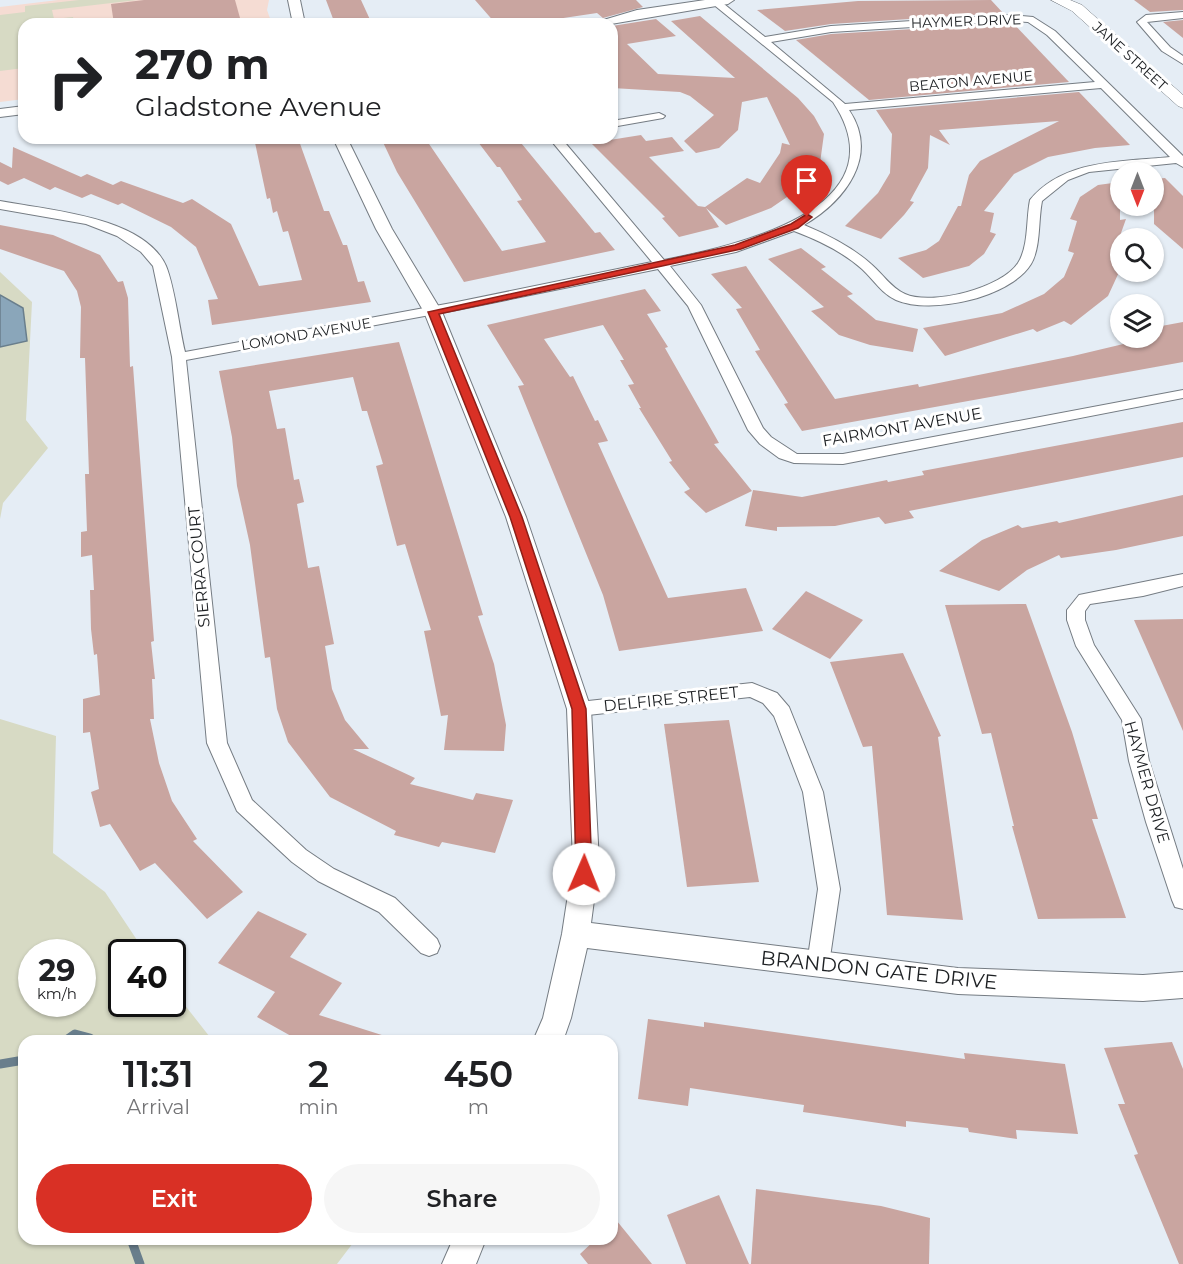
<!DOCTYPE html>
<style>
:root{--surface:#fff;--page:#f6f6f6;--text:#202124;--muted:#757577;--accent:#d93025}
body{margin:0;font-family:Montserrat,sans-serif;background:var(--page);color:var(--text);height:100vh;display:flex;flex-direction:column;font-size:22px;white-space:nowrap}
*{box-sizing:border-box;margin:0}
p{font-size:20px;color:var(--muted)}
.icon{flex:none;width:33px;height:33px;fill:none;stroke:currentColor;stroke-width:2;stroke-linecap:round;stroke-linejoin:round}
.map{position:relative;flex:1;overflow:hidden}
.panel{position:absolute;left:18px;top:1035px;width:600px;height:210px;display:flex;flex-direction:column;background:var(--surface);border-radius:18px;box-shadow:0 2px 4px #0004}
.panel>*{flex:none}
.hud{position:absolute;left:18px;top:18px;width:600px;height:126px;border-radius:18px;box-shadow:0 2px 4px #0004;background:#fff;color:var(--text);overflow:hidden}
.needle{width:39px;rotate:180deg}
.fabs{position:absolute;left:1110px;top:162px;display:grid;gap:12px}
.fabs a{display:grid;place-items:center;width:54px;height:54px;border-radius:50%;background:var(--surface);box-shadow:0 2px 4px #0004;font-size:30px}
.speed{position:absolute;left:18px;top:939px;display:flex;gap:12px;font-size:30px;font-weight:700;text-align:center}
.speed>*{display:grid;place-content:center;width:78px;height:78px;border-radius:50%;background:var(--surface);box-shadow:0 2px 4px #0004;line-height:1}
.speed small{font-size:15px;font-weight:400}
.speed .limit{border:3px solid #111;border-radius:9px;background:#fff;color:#111}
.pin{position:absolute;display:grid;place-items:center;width:51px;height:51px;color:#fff;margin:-62px -26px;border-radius:50% 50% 50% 0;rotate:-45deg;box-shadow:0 0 6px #0007}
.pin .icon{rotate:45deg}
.me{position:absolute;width:66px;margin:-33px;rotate:1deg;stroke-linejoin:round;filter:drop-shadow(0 0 4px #0008)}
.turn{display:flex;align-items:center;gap:21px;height:126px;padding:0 18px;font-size:27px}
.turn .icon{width:78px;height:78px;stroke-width:2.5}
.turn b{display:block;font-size:42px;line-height:51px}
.eta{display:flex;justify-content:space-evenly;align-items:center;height:102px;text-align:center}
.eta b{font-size:36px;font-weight:600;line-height:42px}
.primary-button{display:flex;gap:12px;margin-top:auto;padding:12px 18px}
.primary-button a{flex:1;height:69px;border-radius:36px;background:var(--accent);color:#fff;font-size:24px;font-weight:600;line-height:69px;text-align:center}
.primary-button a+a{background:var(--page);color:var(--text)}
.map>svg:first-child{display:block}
</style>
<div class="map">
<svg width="1183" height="1264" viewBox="0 0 1183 1264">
<rect width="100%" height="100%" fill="#e5edf5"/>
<!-- education -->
<path fill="#f5dcd3" d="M58,0h211l-2,10 5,14h-248v75l-24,3v-95z"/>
<!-- green -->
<g fill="#d7dac4" fill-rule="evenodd">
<path d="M79,0h58l-85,10 2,9 19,-2 1,5 37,-4 1,6h-88v44l-24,3v-56l25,-3v-6z"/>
<path d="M0,272l32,30 -6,118 22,28 -45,55 -3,16z"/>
<path d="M0,719l56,17 -3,117 52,39 40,60h-23v52h50l1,-14 40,51h-189v198h332l-19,25h-337zM32,952h50v52h-50z"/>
</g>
<!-- water -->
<path fill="#8aa6ba" stroke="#697e8c" stroke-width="1.5" d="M0,295l23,13 4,33 -27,6z"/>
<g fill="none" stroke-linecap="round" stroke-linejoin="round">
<!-- stream -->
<g stroke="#697e8c" stroke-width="9">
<path d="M65,1041l10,-7 15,4 1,3"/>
<path d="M0,1064l24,-4"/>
<path d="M131,1239l9,25"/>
</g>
</g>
<!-- building -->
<g fill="#c9a5a0">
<path d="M144,0h91l5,18 -49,6h-77l-3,-20z"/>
<path d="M326,0h35l11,24h-37z"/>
<path d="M475,0h161l7,7 -40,11 -6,-5 -74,11h-27z"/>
<path d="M991,0l12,13 -172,11 -46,7 -28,-21 101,-9z"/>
<path d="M1134,0h49v10l-33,2z"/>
<path d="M700,16l98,82 16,18 10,18 -4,29 -14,21 -35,24 -45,17 -20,-17 13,19 -40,10 -17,-19 3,-1 -74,-74 50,-8 5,6 26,-4 12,14 -35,6 49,49 7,1 42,-29 13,5 20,-30 2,-10 8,2 -23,-48 -25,5 -4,28 -19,18 -23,5 -12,-12 30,-26 -24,-19 -10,-4 -68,-4v-62l44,-7 20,17 -49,8 31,30 77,4 -64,-57z"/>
<path d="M1183,20v18l-20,-16z"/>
<path d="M1013,23l56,59 -200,18 -73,-60 35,-6z"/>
<path d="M1079,92l51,53 -35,3 -47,9 -34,17 -30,37 10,2 -4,19 6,2 -12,20 -15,12 -46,12 -25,-20 28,-8 13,-9 19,-35h3l8,-31 11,-14 79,-40 -120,9 11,15 -20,-10 -2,33 -18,33 4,1 -10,13 -23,24 -36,-13 33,-33 12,-20 2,-39 -16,-24z"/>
<path d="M254,138h44l26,73h5l14,34h4l11,37 6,-1 7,21 -159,23 -4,-25 10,-1 -22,-52 -25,-20 -49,-24 -4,2 -27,-11 -9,4 -27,-11 -5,3 -26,-12 -16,7 -8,-4v-19l12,6 1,-21 68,30 6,-3 26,11 8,-4 62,22 9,-4 39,25 28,62 43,-6 -14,-49 -5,1 -6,-21 -4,2 -3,-15 -3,1z"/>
<path d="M381,138h44l77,113 44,-9 -29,-41 5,-1 -22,-33h-3l-22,-29h42l78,95 5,-1 15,18 -151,32 -67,-110z"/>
<path d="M1165,178l18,18v53l-29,-25v-45z"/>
<path d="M1120,182v38l6,-1 -11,31 5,1v19l-12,26 -37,29 -7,-4 -27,11 -4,-3 -88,27 -22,-28 79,-15 42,-19 20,-17 10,-24 -6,-2 9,-30 -7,-2 10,-22 18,-12z"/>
<path d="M0,225l53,10 47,20 18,27 5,-1 5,17 2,69 3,-1 2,27 19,248 -3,1 4,37h-3l2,40h-4l9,44 13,38 25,38 -4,2 50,51 -36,27 -52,-56 -15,8 -30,-47 -10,3 -9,-35 8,-3 -9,-57 -7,1v-34l17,-4 -3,-41 -3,1 -3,-26 -1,-39h4l-2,-35 -11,2v-25l6,-1 -2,-57h4l-4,-116h-5l1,-51 -4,-16 -13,-20 -64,-22z"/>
<path d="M801,248l25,19 -5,2 32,25 -6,2 29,24 42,9 -5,23 -43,-7 -31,-10 -28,-24 13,-4 -56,-48z"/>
<path d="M746,266l89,133 83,-15 1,3 154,-31 63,-15 -3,-3h21v-4l8,-2 -6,-5 27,-5v40l-381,69 -18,-27 4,-1 -33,-52 5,-1 -24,-41 6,-1 -31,-34z"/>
<path d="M645,289l16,22 -14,3 21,33 -3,1 54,95 -5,1 38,47 -46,22 -22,-21 6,-3 -21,-27 3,-1 -33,-53h2l-13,-23 6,-1 -14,-24h4l-21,-35 -59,14 26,38 3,-1 22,45 3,-1 10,21 -10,2 70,155 78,-10 17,43 -144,20 -16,-56 -85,-209 6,-1 -37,-60z"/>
<path d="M399,342l84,273 -5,1 16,48 12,61 -2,26 -60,-1 4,-35 -7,1 -11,-56 -6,-29 7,-1 -26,-86 -8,2 -21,-80 7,-2 -16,-53h-5l-9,-34 -84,14 8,38 8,-1 9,52 5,-1 5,23 -7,2 11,64 11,-2 15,78 -9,2 7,43 13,31 24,29h-16l62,29 -5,6 63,16 3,-7 37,7 -18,53 -53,-11 -3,5 -45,-12 2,-4 -66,-34 -42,-55 -11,-33 -7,-52 -5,1 -15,-113 -13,-59 -5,-49 -13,-66z"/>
<path d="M1183,422v35l-274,54 5,7 -29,6 -6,-7 -44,9 -58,1v4l-32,-5 8,-36 49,7 85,-17 1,2 36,-7 -2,-4z"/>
<path d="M1183,495v41l-67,14 -55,8 -2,-3 -32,15 -28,21 -60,-20 43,-31 36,-15 4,3 35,-7 2,2z"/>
<path d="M806,591l57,29 -33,39 -58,-30z"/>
<path d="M1026,604l46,128 26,87h-6l34,99 -88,1 -26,-93h2l-23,-93 -9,1 -37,-129z"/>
<path d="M1183,619v112l-49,-111z"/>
<path d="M903,653l38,83 -3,1 25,183 -76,-5 -15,-169 -9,1 -33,-85z"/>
<path d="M729,720l30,162 -72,5 -23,-163z"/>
<path d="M258,911l49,23 -17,23 52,26 -23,32 69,22 -1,4h-87l-43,-24 18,-25 -57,-29z"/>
<path d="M648,1019l56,8v-5l261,37 -1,-6 101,11 13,70 -62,-4 1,9 -48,-7 -1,-4 -62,-7v6l-103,-15 1,-7 -114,-17 -2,18 -50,-7z"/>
<path d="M1172,1042l11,27v195h-4l-45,-109 4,-1 -20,-50h7l-21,-56z"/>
<path d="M756,1189l125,17 49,12 -1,46h-178z"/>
<path d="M719,1195l30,69h-63l-19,-49z"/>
<path d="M612,1215l40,49h-64l-8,-10 16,-15h16z"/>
</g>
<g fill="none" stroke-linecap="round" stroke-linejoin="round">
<!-- minor casing -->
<g stroke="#757c83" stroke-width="2">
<g id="minor">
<path d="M708,0h11l46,37 66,-11 179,-11 23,2 22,14 128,125v11l-7,-4 -87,9 -21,8 -26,21c-4,20 -1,46 -11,63 -21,34 -100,51 -135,36 -14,-6 -23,-21 -34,-31 -19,-17 -44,-29 -68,-38l-58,21 -66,14 31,39 62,123 8,9 26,17h46l340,-64v8l-340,66 -49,-1 -15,-5 -19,-14 -12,-14 -60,-124 -30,-37 -201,41 -271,50 41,383 25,57 54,50 28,19 61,29 42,41 3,7 -3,7 -8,3 -8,-3 -42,-41 -61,-31 -26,-19 -55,-51 -30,-68 -35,-386 -19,-91 -12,-14 -24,-16 -31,-12 -86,-15v-8c46,9 144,15 166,65 9,22 13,61 19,86l272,-50 195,-40 -103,-124h12l103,122c71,-14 240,-51 169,-158zM1010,21l18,1 19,13 48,47 -250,22 -74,-62 60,-10zM1101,88l69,69c-49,5 -106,2 -140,43 -4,19 -1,46 -12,63 -16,25 -86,43 -113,31 -14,-6 -23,-21 -34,-30 -19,-17 -43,-29 -67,-39 41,-24 76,-69 45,-115z"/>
<path d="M1183,12v6l-36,4 23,25 13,9v8l-21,-13 -25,-29 9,-7z"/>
<path d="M659,113l6,3 -2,2 -51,9v-6z"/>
<path d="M1183,574v12l-40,10 -53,8 -5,7v9l9,25 47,74 8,42 34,108v40l-8,-2 -3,-7 -26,-78 -17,-61 -7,-41 -46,-74 -9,-26v-10l12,-15z"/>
<path d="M752,683l25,10 12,14 34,85 17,97 -11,75 -3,7 -8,3 -8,-3 -3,-7 11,-75 -15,-97 -29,-76 -11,-13 -13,-6 -171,19 -7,-2 -3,-5 3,-5 7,-2z"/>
</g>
</g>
<!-- tertiary casing -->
<g stroke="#757c83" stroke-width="2">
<g id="tertiary">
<path d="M288,0h12l5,24h-12z"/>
<path d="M705,0h29l-6,4 -117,20h-21l47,-14z"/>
<path d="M24,106v8l-24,3v-8z"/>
<path d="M333,138h14l45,91 50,83 84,205 65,192 8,153 -8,61 367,45 185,7 40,-3v26l-40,3 -185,-7 -371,-46 -16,70 -8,23h-30l10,-23 19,-84 11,-72 -6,-153 -61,-192 -82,-205 -48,-83z"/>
<path d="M453,1239h33l-10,25h-34z"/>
</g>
</g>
<!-- secondary casing -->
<g stroke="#757c83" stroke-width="1">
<path id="secondary" d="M1051,0h19l12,5 101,90v13l-5,-2 -106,-95z"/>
</g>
<!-- minor -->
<use href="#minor" fill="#fff" fill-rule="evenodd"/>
<!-- tertiary -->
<use href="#tertiary" fill="#fff" fill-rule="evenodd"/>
<!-- secondary -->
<use href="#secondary" fill="#fff" fill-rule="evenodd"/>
</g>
<!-- route -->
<path fill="#d93025" stroke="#8d1f18" stroke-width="1.5" d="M807,214l5,3 -14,11 -57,21 -302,65 83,203 64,192 6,165 -2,5h-11l-3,-5 -4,-165 -62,-192 -82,-205 307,-67 56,-21z"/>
<g text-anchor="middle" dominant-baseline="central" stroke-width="6" stroke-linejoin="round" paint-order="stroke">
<!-- far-street labels -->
<g font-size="14" fill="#1c1f22" stroke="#fff">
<text transform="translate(966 21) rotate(-2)">HAYMER DRIVE</text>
<text transform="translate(1130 56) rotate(42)">JANE STREET</text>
<text transform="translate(971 81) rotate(-5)">BEATON AVENUE</text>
<text transform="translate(306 334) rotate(-10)">LOMOND AVENUE</text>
</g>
<!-- street labels -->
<g font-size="16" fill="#1c1f22" stroke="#fff">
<text transform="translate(902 427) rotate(-10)">FAIRMONT AVENUE</text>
<text transform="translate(199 567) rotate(-95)">SIERRA COURT</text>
<text transform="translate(671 699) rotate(-6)">DELFIRE STREET</text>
<text transform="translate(1147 782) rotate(74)">HAYMER DRIVE</text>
</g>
<!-- near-street labels -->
<g font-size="20" fill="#1c1f22" stroke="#fff">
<text transform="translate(879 970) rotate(6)">BRANDON GATE DRIVE</text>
</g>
</g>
</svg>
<div class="fabs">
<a><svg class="needle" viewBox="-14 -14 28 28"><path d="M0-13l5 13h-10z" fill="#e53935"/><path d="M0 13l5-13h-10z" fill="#757577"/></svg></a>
<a><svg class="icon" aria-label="search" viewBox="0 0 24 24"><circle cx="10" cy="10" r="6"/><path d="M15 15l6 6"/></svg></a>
<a><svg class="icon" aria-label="layers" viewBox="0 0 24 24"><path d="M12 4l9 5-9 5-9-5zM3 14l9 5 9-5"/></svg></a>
</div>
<div class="speed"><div>29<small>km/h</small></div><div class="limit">40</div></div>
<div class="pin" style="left:807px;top:217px;background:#d93025"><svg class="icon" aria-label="arrive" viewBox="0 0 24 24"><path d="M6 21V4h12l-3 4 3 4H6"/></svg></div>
<svg class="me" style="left:584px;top:874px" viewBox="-20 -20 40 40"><circle r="19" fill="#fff"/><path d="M0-13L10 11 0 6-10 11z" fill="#d93025"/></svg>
<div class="hud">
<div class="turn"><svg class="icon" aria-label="right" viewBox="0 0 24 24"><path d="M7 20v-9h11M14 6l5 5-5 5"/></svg><div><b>270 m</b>Gladstone Avenue</div></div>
</div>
<section class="panel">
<div class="eta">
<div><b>11:31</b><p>Arrival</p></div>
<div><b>2</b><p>min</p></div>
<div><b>450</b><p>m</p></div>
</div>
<div class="primary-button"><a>Exit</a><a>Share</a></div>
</section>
</div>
